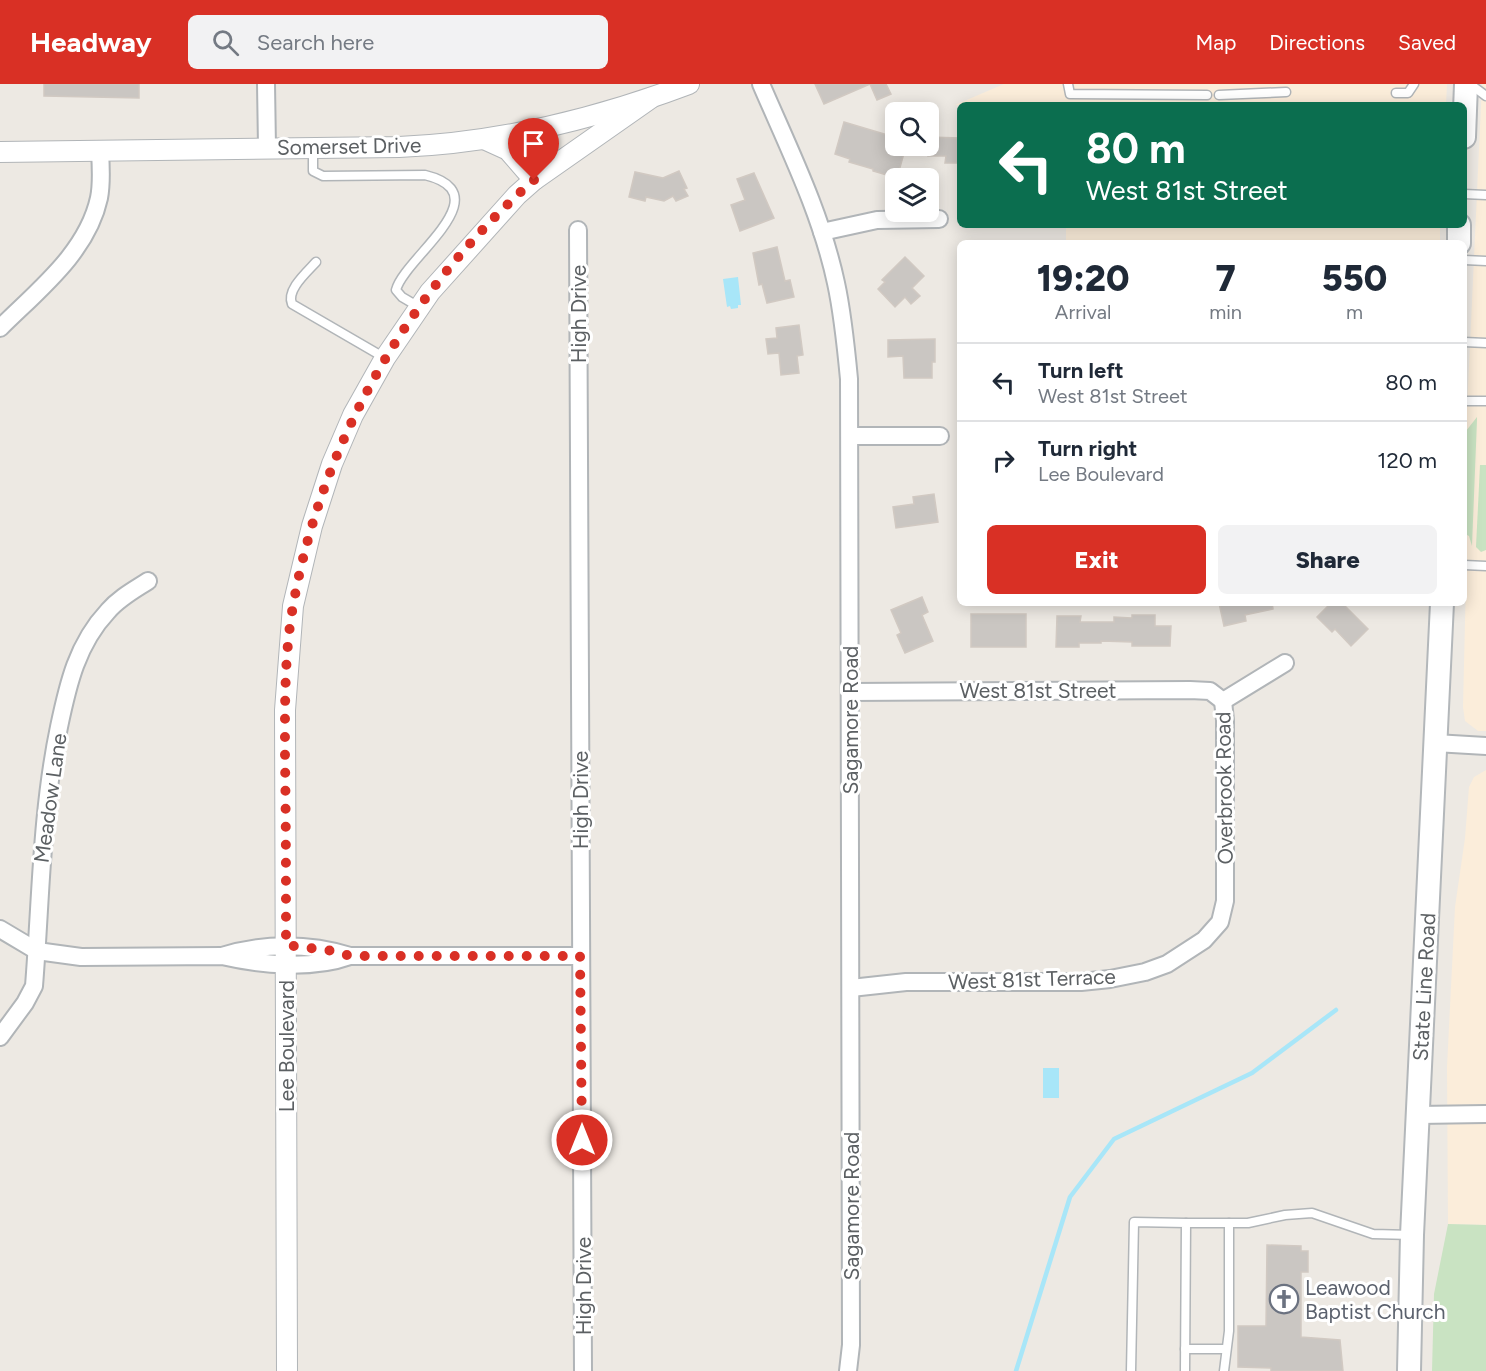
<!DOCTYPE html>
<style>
:root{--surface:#fff;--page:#f2f2f3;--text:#1f2937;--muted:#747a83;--line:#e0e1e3;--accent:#d93025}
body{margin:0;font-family:Figtree,sans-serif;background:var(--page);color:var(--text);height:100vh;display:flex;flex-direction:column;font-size:22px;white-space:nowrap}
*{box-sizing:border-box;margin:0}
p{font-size:20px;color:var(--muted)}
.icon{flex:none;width:33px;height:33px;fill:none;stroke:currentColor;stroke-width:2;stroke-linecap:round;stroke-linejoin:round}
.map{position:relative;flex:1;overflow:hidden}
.details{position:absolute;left:957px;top:156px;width:510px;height:366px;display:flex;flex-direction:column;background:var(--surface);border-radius:9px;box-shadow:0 3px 15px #0003}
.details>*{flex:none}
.banner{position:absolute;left:957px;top:18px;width:510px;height:126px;border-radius:9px;box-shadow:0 3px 15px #0003;background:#0b6e4f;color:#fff;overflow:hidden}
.tools{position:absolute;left:885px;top:18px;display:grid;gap:12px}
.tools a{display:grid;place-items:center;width:54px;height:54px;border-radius:9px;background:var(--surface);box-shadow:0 3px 15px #0003;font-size:30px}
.pin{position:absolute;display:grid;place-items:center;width:51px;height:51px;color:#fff;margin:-62px -26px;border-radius:50% 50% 50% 0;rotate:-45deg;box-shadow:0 0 6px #0007}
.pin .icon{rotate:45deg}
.me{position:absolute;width:66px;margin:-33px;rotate:0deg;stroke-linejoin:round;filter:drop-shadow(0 0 4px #0008)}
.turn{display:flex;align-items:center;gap:21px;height:126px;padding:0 30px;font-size:27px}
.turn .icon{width:78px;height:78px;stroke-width:2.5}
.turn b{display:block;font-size:42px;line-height:51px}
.eta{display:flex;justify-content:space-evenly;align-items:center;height:102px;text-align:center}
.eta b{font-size:36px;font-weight:800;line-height:42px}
.action{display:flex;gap:12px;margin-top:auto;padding:12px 30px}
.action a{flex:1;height:69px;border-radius:9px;background:var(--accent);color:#fff;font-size:24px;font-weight:800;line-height:69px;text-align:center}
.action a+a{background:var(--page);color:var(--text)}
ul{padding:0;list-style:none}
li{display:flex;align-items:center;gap:18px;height:78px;padding:0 30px;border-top:2px solid var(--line)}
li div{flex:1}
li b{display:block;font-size:22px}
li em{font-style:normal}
header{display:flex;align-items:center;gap:36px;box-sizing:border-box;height:84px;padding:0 30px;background:var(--accent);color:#fff}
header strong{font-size:28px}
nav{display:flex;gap:33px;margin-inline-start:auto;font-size:21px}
.search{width:420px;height:54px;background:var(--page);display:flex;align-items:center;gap:15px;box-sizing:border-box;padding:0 21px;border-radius:9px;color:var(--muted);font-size:22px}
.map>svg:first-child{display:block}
</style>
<header>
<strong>Headway</strong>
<div class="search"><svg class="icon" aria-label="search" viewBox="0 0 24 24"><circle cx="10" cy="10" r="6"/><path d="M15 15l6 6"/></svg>Search here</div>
<nav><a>Map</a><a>Directions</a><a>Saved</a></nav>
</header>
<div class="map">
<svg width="1486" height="1287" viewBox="0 0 1486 1287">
<rect width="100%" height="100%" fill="#ede9e3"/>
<!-- commercial -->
<g fill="#fbedda">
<path d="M1004,0h443l-1,21h-491z"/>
<path d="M1482,0h4v647h-8l-13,-10 -2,-14 4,-171 -1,-105z"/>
<rect x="1066" y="141" width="374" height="18"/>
<path d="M1486,686v455l-38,-1 -1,-157 8,-160 10,-69 4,-51 5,-10z"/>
</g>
<!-- green -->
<g fill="#c9e3c2">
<path d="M1477,333v3l-5,126 -3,-10 -2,-1 -1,-104z"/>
<path d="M1480,381h6v85l-5,2 -5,-5z"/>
<path d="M1448,1140l38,1v146h-54l2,-77z"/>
</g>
<!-- water -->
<g fill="#a8e6f8">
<path d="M738,193l3,28h-3v3l-7,1 -1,-3 -3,1 -4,-28z"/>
<rect x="1043" y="984" width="16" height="30"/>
</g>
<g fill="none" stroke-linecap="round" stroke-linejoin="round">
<!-- stream -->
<path stroke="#a8e6f8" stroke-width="4.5" d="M1016,1287l54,-174 44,-58 138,-66 84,-63"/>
</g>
<!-- building -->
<g fill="#cac6c2" stroke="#d1c9c2" stroke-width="1.5">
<path d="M44,0h95v14l-95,-2z"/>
<path d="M815,0h71l5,10 -14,6 -7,-16 -46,20z"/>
<path d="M844,38l47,14 -2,6 7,4h10l-9,32 -24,-7v-2l-24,-7 1,-3 -15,-5z"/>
<path d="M928,53l32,1v25h-15l1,-7h-18z"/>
<path d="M679,87l8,17 -3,1 4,7 -12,5 -3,-5 -9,5 -18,-4 -1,4 -16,-4 6,-25 28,6z"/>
<path d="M754,89l20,45 -34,13 -9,-26 14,-5 -8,-21z"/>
<path d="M777,163l8,34 5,-1 4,17 -27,6 -5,-19 -3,1 -6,-32z"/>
<path d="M905,173l19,19 -12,12 8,8 -9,8 -6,-7 -10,10 -17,-18 7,-7 -3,-2z"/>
<path d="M799,241l4,30 -6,1 2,17 -18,2 -2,-22 -11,1 -2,-15 11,-1 -1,-10z"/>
<path d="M935,255v23h-3v16h-28l-1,-22 -15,1v-17z"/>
<path d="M934,410l4,28 -42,6 -3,-21 21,-3 -1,-7z"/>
<path d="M922,513l6,15 -6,3 11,26 -28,12 -8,-18 4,-2 -10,-23z"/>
<path d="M1219,519h53l1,6 -28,6 1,6 -22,5z"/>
<path d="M1331,519h11l26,26 -17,17 -16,-17 -3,3 -15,-15z"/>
<rect x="971" y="530" width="55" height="33"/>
<path d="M1132,531h23v11h16l-1,20h-38v-4l-31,-1v2h-22v4h-23l1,-31h24l-1,6h34v-5l18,1z"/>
<path d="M1267,1161l34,1v5h7v21h-7v65l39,3 3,31h-72v-3l-33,-1v-41h28z"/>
</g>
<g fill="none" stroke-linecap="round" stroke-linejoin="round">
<!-- service casing -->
<g stroke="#b1b5b8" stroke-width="11">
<g id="service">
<path d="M1068,0l2,10 137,1"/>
<path d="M1470,0l16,12"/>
<path d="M1396,9h12l6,-9"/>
<path d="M1219,11l67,-3"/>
<path d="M313,64v23l10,5 102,-1c78,19 -21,83 -29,115l6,7 17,10"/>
<path d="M1464,110l22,1"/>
<path d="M1464,176l22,1"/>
<path d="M316,178c-9,10 -30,28 -24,42l93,54"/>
<path d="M1464,258l22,1"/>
<path d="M1464,317h22"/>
<path d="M1464,481l22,1"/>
<path d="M1186,1139h62l37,-8 27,-2 61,21 39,1"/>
<path d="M1185,1265h41"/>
<path d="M1131,1287l3,-149 52,1 -1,148"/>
<path d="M1224,1287l5,-40v-108"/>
</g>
</g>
<!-- minor casing -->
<g stroke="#b1b5b8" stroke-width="20">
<g id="minor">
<path d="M266,0l1,63"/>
<path d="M761,0c28,65 60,129 75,199 7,32 10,64 13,96l2,966 -3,26"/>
<path d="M578,146l5,1141"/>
<path d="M822,148l55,-12 62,-1"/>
<path d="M0,244c37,-37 87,-75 99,-130 3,-15 2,-31 1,-46"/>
<path d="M850,352h90"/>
<path d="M850,608l340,-2 20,1 13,10"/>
<path d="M1223,617l62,-38"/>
<path d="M1435,659l51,3"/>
<path d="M0,845l37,22 44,6 141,-1c39,9 89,14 128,0"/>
<path d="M222,872c41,-13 87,-13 128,0h230"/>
<path d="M851,904l55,-6h175l29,-3 35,-7 22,-8 37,-24 16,-18 5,-21v-181l-2,-19"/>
<path d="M0,953l25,-34 9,-17c7,-87 7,-173 25,-259 9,-43 18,-83 49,-116 11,-13 26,-21 40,-30"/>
<path d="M1418,1031l68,-1"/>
</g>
</g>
<!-- tertiary casing -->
<g stroke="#b1b5b8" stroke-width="22">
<g id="tertiary">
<path d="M486,56l22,10 26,30"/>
<path d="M0,68l399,-5c99,-4 197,-28 290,-63"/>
<path d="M287,1287l-2,-661 8,-104 19,-80 20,-62 21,-49 32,-57 45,-66 87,-97 17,-15 117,-82"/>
</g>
</g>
<!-- secondary casing -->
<g stroke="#b3b7ba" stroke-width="26">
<g id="secondary">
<path d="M1464,53l2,-53"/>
<path d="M1459,159v-18"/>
<path d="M1409,1287l3,-136 30,-632"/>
</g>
</g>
<!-- service -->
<use href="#service" stroke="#fff" stroke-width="8"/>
<!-- minor -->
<use href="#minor" stroke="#fff" stroke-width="16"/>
<!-- tertiary -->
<use href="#tertiary" stroke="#fff" stroke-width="20"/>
<!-- secondary -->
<use href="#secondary" stroke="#fff" stroke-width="22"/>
</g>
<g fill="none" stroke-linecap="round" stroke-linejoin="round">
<!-- route -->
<path stroke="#d93025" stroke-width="10" stroke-dasharray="0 18" d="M534,96c-125,110 -212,261 -241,426 -9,50 -8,103 -8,153 1,62 1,124 1,186l47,6 17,5h230l2,184"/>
</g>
<!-- icons -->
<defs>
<g id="church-ring" transform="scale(1.5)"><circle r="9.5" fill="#fff" stroke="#6b7280" stroke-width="1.5"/><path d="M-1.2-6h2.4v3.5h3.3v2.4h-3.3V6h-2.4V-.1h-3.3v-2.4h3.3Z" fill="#6b7280"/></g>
</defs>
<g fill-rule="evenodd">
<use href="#church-ring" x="1284" y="1215"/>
</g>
<g text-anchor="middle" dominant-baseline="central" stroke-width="6" stroke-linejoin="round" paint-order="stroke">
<!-- street labels -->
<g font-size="21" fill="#5c6063" stroke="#fff">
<text transform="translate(349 62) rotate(-1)">Somerset Drive</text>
<text transform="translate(578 230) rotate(-90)">High Drive</text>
<text x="1038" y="606">West 81st Street</text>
<text transform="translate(850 636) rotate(-90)">Sagamore Road</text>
<text transform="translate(1224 704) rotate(-91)">Overbrook Road</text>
<text transform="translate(50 714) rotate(-82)">Meadow Lane</text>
<text transform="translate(580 716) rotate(-90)">High Drive</text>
<text transform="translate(1032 895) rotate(-2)">West 81st Terrace</text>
<text transform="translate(1424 903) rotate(-87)">State Line Road</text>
<text transform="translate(286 962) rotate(-90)">Lee Boulevard</text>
<text transform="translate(851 1122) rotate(-90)">Sagamore Road</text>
<text transform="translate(583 1202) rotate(-90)">High Drive</text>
</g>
<!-- worship labels -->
<g font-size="21" fill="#5b616d" stroke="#fff" text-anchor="start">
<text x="1305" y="1203">Leawood<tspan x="1305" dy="24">Baptist Church</tspan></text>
</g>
</g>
</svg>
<div class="tools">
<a><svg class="icon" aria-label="search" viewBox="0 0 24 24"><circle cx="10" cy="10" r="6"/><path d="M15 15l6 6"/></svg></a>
<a><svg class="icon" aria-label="layers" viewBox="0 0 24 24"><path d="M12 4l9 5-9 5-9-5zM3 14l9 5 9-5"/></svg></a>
</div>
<div class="pin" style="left:534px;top:96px;background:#d93025"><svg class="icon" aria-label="arrive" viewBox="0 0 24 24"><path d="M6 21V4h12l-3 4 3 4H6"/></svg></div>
<svg class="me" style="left:582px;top:1056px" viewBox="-20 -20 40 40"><circle r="17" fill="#d93025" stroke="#fff" stroke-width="3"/><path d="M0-11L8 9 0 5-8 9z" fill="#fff"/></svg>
<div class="banner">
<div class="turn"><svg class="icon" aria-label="left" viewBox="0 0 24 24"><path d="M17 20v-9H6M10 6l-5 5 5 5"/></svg><div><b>80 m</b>West 81st Street</div></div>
</div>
<section class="details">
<div class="eta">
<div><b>19:20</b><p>Arrival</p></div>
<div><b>7</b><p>min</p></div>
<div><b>550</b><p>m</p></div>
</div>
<ul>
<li><svg class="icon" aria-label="left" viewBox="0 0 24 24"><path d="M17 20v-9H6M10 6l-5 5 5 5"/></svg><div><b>Turn left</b><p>West 81st Street</p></div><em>80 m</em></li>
<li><svg class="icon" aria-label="right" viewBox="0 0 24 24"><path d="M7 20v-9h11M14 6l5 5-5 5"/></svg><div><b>Turn right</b><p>Lee Boulevard</p></div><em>120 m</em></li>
</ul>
<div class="action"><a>Exit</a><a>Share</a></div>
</section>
</div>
